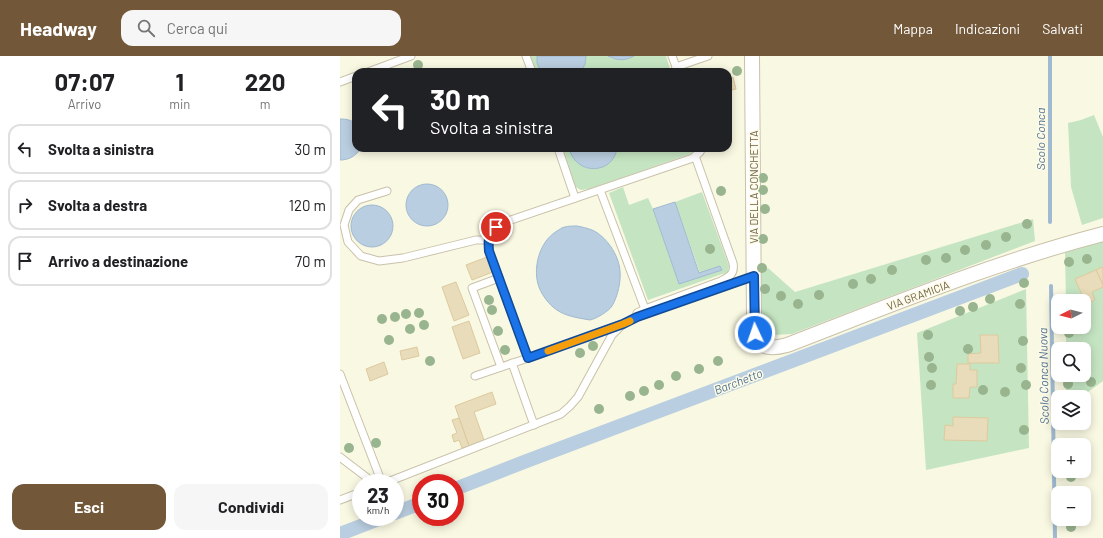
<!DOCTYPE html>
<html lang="it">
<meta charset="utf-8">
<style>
:root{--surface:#fff;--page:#f6f6f6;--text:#202124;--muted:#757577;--line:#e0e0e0;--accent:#735739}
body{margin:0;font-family:Barlow,sans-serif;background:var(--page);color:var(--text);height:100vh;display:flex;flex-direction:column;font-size:15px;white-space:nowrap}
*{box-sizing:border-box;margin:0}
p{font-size:13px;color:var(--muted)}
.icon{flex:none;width:22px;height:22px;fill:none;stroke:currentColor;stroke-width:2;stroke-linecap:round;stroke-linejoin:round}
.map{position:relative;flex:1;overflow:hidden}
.panel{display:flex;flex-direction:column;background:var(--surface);width:340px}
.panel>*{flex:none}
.guide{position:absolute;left:12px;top:12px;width:380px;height:84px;border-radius:12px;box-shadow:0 2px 10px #0003;background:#202124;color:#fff;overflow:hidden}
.needle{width:26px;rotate:264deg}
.buttons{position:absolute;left:711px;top:238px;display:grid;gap:8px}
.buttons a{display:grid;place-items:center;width:40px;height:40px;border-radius:8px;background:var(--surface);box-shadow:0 2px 10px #0003;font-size:20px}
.speed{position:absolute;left:12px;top:418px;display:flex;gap:8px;font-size:20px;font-weight:700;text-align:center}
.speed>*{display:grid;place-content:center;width:52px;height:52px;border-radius:50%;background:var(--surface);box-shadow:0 2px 10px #0003;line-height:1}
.speed small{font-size:10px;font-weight:400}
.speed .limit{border:6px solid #d22;background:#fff;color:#111}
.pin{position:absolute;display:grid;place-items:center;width:34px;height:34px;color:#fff;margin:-17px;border:2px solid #fff;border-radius:50%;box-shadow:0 1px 4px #0007}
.me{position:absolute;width:44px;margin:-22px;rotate:357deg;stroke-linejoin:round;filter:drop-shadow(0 0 3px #0008)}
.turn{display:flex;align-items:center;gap:14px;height:84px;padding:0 12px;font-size:18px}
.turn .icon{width:52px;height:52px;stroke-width:2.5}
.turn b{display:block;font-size:28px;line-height:34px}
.eta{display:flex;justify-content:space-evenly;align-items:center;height:68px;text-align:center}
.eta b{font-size:24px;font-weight:700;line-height:28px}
.cta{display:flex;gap:8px;margin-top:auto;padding:8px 12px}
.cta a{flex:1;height:46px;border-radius:12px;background:var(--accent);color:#fff;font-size:16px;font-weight:700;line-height:46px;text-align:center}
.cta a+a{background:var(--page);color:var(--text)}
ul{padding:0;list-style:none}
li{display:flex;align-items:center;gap:12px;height:50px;margin:0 8px 6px;padding:0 4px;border:2px solid var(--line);border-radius:12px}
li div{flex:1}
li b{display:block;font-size:15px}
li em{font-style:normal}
header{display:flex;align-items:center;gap:24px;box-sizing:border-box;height:56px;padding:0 20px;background:var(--accent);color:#fff}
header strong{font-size:19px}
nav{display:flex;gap:22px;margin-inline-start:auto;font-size:14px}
.search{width:280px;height:36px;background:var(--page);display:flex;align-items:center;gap:10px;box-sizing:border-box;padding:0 14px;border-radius:12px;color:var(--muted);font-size:15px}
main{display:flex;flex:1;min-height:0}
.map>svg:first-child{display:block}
</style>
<header>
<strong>Headway</strong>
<div class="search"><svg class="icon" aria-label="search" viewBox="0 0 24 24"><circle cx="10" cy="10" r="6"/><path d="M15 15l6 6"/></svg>Cerca qui</div>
<nav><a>Mappa</a><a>Indicazioni</a><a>Salvati</a></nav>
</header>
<main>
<section class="panel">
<div class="eta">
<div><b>07:07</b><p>Arrivo</p></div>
<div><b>1</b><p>min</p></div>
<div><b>220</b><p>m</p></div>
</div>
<ul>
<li><svg class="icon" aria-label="left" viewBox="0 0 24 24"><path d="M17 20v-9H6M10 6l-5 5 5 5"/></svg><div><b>Svolta a sinistra</b></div><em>30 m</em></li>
<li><svg class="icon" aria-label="right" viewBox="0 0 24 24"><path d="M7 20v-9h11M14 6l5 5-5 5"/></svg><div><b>Svolta a destra</b></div><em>120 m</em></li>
<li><svg class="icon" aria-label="arrive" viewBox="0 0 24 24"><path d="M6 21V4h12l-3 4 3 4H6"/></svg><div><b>Arrivo a destinazione</b></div><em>70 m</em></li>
</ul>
<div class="cta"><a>Esci</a><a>Condividi</a></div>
</section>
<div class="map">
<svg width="763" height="482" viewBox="0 0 763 482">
<rect width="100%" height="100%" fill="#f9f8e2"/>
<!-- green -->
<g fill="#c5e5c2">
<path d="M190,0h7v7l4,9h-6z"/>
<path d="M246,0h22l4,3h16l6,-3h32l5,16h-90l4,-8z"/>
<path d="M754,59l9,22v81l-21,7 -11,-38 -3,-64 13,-3z"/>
<path d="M221,92l56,3v-3h80l-7,6 -100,35 -9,1 -7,-4z"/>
<path d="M283,131l6,18 19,-7 5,11 26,75 41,-18 -20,7 -25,-71 27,-10 27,74 -1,6 -80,28 -39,-107z"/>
<path d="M693,163l2,22 -243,93 -18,1 -9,-7 -5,-16 -2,-38 10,-6 27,24z"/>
<path d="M763,183v142l-22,16h-15v-22h18v-26h-18v-22h18v-26h-18l-1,-49z"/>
<path d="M686,233l3,159 -103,22 -9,-137z"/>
</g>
<!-- water -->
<g fill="#b9cee0" stroke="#a0bad1">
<path d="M197,0h49v1l-1,7 -4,8h-40l-4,-9z"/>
<path d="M268,0h26c-9,5 -17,5 -26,0z"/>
<path d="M0,63c7,0 11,1 16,5v24h5c-5,8 -12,12 -21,12z"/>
<path d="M229,92h48c-3,26 -41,29 -48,0z"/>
<circle cx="87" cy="149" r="21"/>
<path d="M335,146l24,71 21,-7 2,4 -43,14 -26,-75z"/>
<circle cx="32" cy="170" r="21"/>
<path d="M237,170c5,1 10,2 15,4 14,6 27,25 28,41 1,10 -2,25 -8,35 -3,5 -16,13 -22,14 -2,0 -4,-1 -6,-1 -11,-2 -22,-4 -31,-12 -6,-5 -13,-15 -15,-23 -5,-18 2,-43 19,-53 2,-1 5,-4 8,-4 3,-1 8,-1 12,-1z"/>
</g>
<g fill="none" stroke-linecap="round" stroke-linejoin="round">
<!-- stream -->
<g stroke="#a0bad1" stroke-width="4">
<path d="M710,0v166"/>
<path d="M711,230l4,252"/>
</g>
<!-- canal -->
<g stroke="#b9cee0" stroke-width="14">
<path d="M115,433l69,-27 498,-188"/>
<path d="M55,457l26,-10"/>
<path d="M0,478l44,-17"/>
</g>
</g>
<!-- building -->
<g fill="#e9dcba" stroke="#ddca9e">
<path d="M393,21l3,12 -8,2v-12z"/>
<path d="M147,201l6,15 -21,8 -6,-15z"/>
<path d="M762,211l1,2v16l-7,-15z"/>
<path d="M756,214l7,15v2l-11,5 3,8 -9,4 -11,-25z"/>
<path d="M116,226l13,33 -15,6 -12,-34z"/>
<path d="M129,265l11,32 -17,6 -11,-32z"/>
<path d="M640,279h18l1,28h-31v-9l13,-1z"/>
<path d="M77,291l2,9 -17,4 -2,-9z"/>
<path d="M44,306l4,12 -18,7 -4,-12z"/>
<path d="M617,308h13v6h7v17h-7l-1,11h-16v-14h3z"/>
<path d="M152,336l4,12 -22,8 10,28 -15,6 -14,-40z"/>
<path d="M613,361l35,1 -1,23 -43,-1 1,-15 8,1z"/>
<path d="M119,362l10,28 -7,2 -3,-8 -5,2 -2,-7 5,-2 -5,-13z"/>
</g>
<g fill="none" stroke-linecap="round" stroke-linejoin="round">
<!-- service casing -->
<g stroke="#c9c1aa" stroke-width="9">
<g id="service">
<path d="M186,0l6,16"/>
<path d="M332,0l6,16"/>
<path d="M336,11l32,-11"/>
<path d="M28,16l43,-16"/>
<path d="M0,26l16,-6"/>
<path d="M218,92l17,50"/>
<path d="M260,134l45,119"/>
<path d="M47,135l-29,9 -9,10 -5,15 4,17 13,14 18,5 24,-3 73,-18h12"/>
<path d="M159,222l-27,10 29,79"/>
<path d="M297,257l8,-4 76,-28c9,-5 14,-7 12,-18l-38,-107"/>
<path d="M188,302l92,-33"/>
<path d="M172,307l22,62"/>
<path d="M0,318l42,109"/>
<path d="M135,320l53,-18 -39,-107c-2,-18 2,-21 16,-29l188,-64 7,-6 2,-4"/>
<path d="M0,401l34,26"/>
<path d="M45,427l176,-69 9,-8 8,-9 34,-62 11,-11 14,-7 117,-41"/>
<path d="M0,444l21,-8"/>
</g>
</g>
<!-- minor casing -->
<g stroke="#c9c1aa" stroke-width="16">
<path id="minor" d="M412,0l2,263c2,25 7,33 33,26 104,-40 208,-83 316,-111"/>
</g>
<!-- service -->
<use href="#service" stroke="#fff" stroke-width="7"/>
<!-- minor -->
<use href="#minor" stroke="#fff" stroke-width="14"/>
</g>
<!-- trees -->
<g fill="#99b58f">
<circle cx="78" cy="9" r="5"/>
<circle cx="397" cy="15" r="5"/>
<circle cx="423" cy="122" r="5"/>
<circle cx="423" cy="134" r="5"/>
<circle cx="381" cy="135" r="5"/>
<circle cx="425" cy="153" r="5"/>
<circle cx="687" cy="168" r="5"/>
<circle cx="666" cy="181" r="5"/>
<circle cx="423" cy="183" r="5"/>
<circle cx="646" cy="189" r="5"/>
<circle cx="370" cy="193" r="5"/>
<circle cx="625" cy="194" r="5"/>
<circle cx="606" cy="202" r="5"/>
<circle cx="747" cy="203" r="5"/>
<circle cx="586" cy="204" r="5"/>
<circle cx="729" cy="206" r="5"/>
<circle cx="422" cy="212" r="5"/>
<circle cx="552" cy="214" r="5"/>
<circle cx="531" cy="223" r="5"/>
<circle cx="684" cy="227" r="5"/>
<circle cx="513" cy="228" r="5"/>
<circle cx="425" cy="233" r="5"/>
<circle cx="479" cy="239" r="5"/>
<circle cx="441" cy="240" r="5"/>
<circle cx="650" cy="243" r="5"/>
<circle cx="149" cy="244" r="5"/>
<circle cx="458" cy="248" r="5"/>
<circle cx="680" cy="248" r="5"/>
<circle cx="633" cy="251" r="5"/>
<circle cx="152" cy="254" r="5"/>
<circle cx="620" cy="255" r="5"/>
<circle cx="79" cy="257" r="5"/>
<circle cx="66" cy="258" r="5"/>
<circle cx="55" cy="261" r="5"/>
<circle cx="42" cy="263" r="5"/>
<circle cx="84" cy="269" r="5"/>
<circle cx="70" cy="273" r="5"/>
<circle cx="158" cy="275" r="5"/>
<circle cx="729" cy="277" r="5"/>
<circle cx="588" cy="279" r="5"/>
<circle cx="49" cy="284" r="5"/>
<circle cx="683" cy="285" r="5"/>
<circle cx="253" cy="290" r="5"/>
<circle cx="628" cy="293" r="5"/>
<circle cx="165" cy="294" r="5"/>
<circle cx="240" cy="297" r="5"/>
<circle cx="589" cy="301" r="5"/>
<circle cx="90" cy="305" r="5"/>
<circle cx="378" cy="305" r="5"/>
<circle cx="592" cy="312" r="5"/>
<circle cx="681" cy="312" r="5"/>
<circle cx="359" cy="313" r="5"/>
<circle cx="336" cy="320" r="5"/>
<circle cx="751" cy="326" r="5"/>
<circle cx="728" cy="328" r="5"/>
<circle cx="319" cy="329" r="5"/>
<circle cx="591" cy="329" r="5"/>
<circle cx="686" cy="329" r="5"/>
<circle cx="643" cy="334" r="5"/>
<circle cx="304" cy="335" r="5"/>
<circle cx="665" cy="336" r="5"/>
<circle cx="290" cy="340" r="5"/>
<circle cx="259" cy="353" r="5"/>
<circle cx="684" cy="374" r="5"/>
<circle cx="36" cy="387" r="5"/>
<circle cx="9" cy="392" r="5"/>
<circle cx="731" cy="421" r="5"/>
<circle cx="731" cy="471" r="5"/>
</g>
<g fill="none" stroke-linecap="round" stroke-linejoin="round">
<!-- route casing -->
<g stroke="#114b97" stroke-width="10">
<path id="route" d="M156,171c-8,8 -8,12 -7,24l39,107 95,-34 14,-7 117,-41 1,57"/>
</g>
<!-- route -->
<use href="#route" stroke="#1a73e8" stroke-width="7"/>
<!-- slow -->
<path stroke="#f59e0b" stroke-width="7" d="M208,295l75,-27 7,-3"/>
</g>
<g text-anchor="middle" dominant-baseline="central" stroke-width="3" stroke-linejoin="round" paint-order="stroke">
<!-- street labels -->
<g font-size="11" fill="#6e624b" stroke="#fdfbe7">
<text transform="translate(413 131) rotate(-90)">VIA DELLA CONCHETTA</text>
<text transform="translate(578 239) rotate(-20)">VIA GRAMICIA</text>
</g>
<!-- water labels -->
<g font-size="12" font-style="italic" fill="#517493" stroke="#fdfbe7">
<text transform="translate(700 83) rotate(-90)">Scolo Conca</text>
<text transform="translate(703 320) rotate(-91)">Scolo Conca Nuova</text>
<text transform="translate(398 325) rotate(-21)">Barchetto</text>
</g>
</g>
</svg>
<div class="buttons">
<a><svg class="needle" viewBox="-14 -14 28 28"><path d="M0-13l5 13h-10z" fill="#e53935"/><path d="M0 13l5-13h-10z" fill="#757577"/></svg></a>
<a><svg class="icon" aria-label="search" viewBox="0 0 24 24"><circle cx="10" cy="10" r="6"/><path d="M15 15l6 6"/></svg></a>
<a><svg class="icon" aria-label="layers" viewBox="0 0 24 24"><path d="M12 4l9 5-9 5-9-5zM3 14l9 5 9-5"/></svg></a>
<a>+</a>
<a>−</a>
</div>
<div class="speed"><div>23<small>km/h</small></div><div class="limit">30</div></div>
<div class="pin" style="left:156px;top:171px;background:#d93025"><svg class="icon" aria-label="arrive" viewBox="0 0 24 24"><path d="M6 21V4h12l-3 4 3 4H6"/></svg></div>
<svg class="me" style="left:415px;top:277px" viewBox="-20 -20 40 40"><circle r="17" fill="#1a73e8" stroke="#fff" stroke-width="3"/><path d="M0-11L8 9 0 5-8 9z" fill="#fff"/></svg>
<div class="guide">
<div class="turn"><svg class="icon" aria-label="left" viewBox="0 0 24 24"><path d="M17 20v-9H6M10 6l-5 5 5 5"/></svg><div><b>30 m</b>Svolta a sinistra</div></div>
</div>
</div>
</main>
